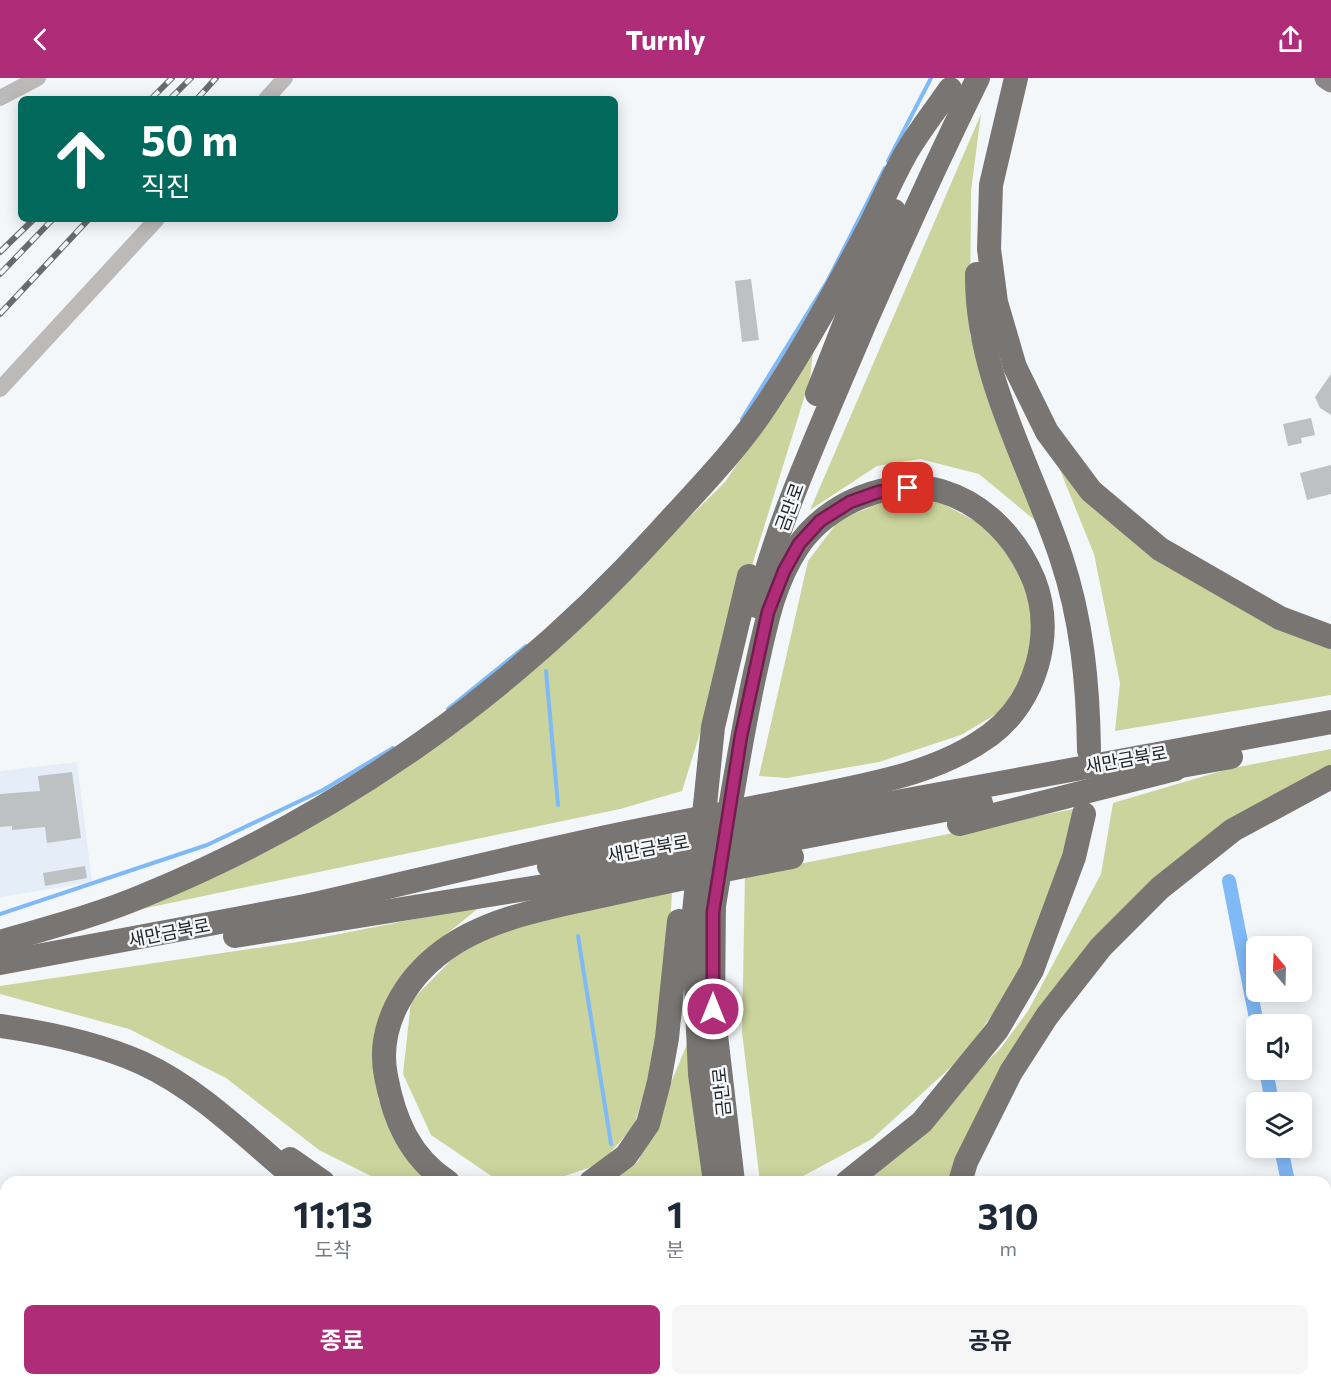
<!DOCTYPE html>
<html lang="ko">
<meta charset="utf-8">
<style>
:root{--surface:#fff;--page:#f6f6f7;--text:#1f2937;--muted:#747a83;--accent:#af2d78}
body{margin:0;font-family:Commissioner,"Noto Sans KR",sans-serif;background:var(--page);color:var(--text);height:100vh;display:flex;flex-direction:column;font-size:22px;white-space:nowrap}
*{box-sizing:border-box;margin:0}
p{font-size:20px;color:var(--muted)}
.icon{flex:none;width:33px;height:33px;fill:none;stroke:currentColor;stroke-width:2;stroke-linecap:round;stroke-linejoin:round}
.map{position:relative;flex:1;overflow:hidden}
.side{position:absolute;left:0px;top:1098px;width:1332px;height:210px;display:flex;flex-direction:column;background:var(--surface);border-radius:18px 18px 0 0;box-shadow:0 3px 15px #0003}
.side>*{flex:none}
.hud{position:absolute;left:18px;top:18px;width:600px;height:126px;border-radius:9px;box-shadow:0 3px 15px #0003;background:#00695c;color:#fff;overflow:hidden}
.needle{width:39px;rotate:341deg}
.tools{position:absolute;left:1246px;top:858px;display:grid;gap:12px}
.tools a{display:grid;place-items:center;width:66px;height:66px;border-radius:9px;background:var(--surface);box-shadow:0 3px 15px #0003;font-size:30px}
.pin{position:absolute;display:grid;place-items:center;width:51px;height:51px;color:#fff;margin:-26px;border-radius:12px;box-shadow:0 3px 9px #0006}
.me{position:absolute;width:66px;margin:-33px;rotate:0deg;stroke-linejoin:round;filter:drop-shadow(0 0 4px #0008)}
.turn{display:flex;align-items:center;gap:21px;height:126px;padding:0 24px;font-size:27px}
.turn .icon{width:78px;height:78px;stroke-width:2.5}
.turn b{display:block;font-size:42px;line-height:51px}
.eta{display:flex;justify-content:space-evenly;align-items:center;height:102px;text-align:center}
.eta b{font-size:36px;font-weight:700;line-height:42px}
.action{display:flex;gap:12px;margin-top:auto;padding:12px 24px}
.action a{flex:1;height:69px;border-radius:9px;background:var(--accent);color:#fff;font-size:24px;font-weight:700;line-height:69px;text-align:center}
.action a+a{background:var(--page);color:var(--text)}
header{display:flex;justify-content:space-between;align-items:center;height:78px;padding:0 24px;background:var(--accent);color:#fff;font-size:27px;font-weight:700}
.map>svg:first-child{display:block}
</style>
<header><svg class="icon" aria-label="back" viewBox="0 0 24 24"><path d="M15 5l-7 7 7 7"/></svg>Turnly<svg class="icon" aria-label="share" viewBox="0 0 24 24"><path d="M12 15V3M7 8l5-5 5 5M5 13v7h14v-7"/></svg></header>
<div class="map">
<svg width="1331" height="1308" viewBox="0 0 1331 1308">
<rect width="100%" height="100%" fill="#f4f7fa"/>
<!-- built -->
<path fill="#e5edf6" d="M77,684l15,120 -92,15v-126z"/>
<!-- green -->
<g fill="#cbd49c">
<path d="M981,36l-10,77 -1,144 33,105 40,87 -64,-53 -59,-15 -43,7 -67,44z"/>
<path d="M813,274l-3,27 -128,412 -62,18 -507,106 219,-100 207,-149 186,-184z"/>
<path d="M1054,377l39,53 23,19 215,105v63l-216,36 5,-48 -26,-129z"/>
<path d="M934,421l52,28 35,46 13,49 -6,41 -25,47 -42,25 -82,27 -92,16 -28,-2 49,-215 31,-41 46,-19z"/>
<path d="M1331,671v17l-144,87 -131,139 -100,190h-97l141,-133 28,-38 73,-137 12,-71 115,-34z"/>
<path d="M1078,730l-56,164 -59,84 -91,83 -80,43h-32l-18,-150 3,-157z"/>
<path d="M672,813l-2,41 -14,123 -22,71 -34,38 -53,18h-23l-31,-5 -62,-42 -28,-61 8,-73 54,-55 95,-33z"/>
<path d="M481,828l-70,57 -37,70 4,66 27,52 29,31h-51l-64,-32 -93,-72 -97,-49 -129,-35v-8l304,-45z"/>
<path d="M690,959l18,145h-102l32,-20z"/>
<path d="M580,1302h181l2,6h-176z"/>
<path d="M821,1302h90l-1,6h-87z"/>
</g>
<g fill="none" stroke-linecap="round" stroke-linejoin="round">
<!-- stream -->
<g stroke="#7fb9f6" stroke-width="4">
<path d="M888,83l43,-83"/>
<path d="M742,341l85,-137 58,-114"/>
<path d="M546,593l12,134"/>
<path d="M448,631l78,-63"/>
<path d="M0,836l207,-69 116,-55 70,-42"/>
<path d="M578,858l33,208"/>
<path d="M638,1302l1,6"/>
</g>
<!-- canal -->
<g stroke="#7fb9f6" stroke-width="14">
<path d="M1229,803l28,143"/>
<path d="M1266,992l6,32"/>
<path d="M1281,1070l7,34"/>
<path d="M1326,1298l2,10"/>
</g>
</g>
<!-- building -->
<g fill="#bec1c4">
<path d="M751,201l8,61 -17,2 -7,-61z"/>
<path d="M1331,296v41l-11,-7 -5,-11z"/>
<path d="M1311,340l4,17 -14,3 1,5 -14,3 -5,-22z"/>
<path d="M1331,387v29l-24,6 -7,-27z"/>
<path d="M72,694l9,66 -34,5 -2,-16 -33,3v-4l-12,1v-33l40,-3 -2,-15z"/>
<path d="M85,788l2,12 -42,8 -2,-13z"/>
</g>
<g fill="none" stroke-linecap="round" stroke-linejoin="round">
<!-- minor -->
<g stroke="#bcbab9" stroke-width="16">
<path d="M0,20l38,-20"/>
<path d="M266,21l19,-21"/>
<path d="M0,311l157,-170"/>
<path d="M0,1278l4,30"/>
</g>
<!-- major -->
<path stroke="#8a8786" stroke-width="21" d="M1325,0l6,4"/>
<!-- highway -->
<g stroke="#787573" stroke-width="24">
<path d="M1016,0l-25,107 -2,64 7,53 19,65 32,65 44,59 69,58 120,69 51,19"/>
<path d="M977,196c-1,101 53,190 84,283 21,63 27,126 28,193"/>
<path d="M817,316l42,-107 35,-76"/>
<path d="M757,528c18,-74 49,-144 78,-213 45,-107 92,-211 143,-315"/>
<path d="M1159,692l72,-13"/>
<path d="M959,746l216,-55"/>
<path d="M549,788l782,-144"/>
<path d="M714,820l-1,111 20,173"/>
<path d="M302,829c114,-26 228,-55 343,-78 59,-12 118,-23 177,-35 58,-12 119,-23 168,-59 46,-34 65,-101 44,-155 -17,-41 -49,-76 -93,-89 -51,-15 -116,13 -144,57 -25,38 -32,82 -42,125 -17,79 -29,159 -42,239"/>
<path d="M235,858l328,-53 418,-80"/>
<path d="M0,864c48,-14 98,-27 145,-47 198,-81 372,-206 515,-364 37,-41 77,-81 107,-127 38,-57 71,-118 103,-178 12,-24 22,-48 35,-71 13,-23 30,-44 45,-66"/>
<path d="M0,885l316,-59"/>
<path d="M0,948c49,7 97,17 142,37 59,27 108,78 158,119"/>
<path d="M290,1081l33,23"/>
<path d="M448,1104c-38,-25 -54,-62 -62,-106 -10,-49 19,-97 57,-125 44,-33 105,-43 158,-55 63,-14 127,-27 191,-39"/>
<path d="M591,1104l35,-26 22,-32 11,-42 8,-44 12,-117"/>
<path d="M715,1104l-15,-108 -7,-152 20,-195 36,-151"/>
<path d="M847,1104l75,-60 75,-92 35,-60 42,-113 10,-43"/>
<path d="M960,1104l6,-20 45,-90 36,-56 54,-69 59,-59 73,-58 98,-53"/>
<path d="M537,1302l7,6"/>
<path d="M782,1302l2,6"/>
<path d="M919,1308v-6"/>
</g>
<!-- rail casing -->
<g stroke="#686a6b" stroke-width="6">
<g id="rail">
<path d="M151,21l21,-21"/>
<path d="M170,21l21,-21"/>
<path d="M197,21l19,-21"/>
<path d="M0,174l34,-33"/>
<path d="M0,196l53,-55"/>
<path d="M0,236l89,-95"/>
</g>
</g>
<!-- rail -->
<use href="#rail" stroke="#f4f7fa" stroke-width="4" stroke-dasharray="11" stroke-linecap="butt"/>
</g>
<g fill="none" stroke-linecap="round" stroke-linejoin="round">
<!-- route casing -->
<g stroke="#721d4e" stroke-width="15">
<path id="route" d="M713,931v-97l28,-176 27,-124 16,-41 15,-27 21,-23 30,-19 28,-10 30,-4"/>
</g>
<!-- route -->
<use href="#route" stroke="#af2d78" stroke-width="10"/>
</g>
<g text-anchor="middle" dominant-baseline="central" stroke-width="5" stroke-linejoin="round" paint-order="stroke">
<!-- street labels -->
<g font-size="18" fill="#232425" stroke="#f4f7fa">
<text transform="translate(789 429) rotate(-70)">금만로</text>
<text transform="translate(1126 681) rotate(-10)">새만금북로</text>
<text transform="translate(648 770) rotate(-10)">새만금북로</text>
<text transform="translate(169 854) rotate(-11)">새만금북로</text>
<text transform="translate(721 1014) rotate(-96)">금만로</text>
</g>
</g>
</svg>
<div class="tools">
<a><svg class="needle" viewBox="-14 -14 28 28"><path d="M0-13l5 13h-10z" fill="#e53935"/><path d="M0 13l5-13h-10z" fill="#747a83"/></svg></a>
<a><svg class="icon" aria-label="sound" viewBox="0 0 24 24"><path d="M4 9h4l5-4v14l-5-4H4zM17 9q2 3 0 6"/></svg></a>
<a><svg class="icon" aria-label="layers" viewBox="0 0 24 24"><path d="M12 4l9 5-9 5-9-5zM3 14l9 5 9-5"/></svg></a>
</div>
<div class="pin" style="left:908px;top:410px;background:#d93025"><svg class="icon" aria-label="arrive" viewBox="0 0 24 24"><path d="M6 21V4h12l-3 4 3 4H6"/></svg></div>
<svg class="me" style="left:713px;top:931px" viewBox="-20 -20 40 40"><circle r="17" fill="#af2d78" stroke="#fff" stroke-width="3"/><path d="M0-11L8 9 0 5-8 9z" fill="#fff"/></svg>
<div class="hud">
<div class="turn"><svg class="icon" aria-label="ahead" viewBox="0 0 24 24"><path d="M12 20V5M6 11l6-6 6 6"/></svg><div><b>50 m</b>직진</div></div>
</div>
<section class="side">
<div class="eta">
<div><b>11:13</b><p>도착</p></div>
<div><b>1</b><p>분</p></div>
<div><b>310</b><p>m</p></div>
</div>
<div class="action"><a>종료</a><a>공유</a></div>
</section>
</div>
